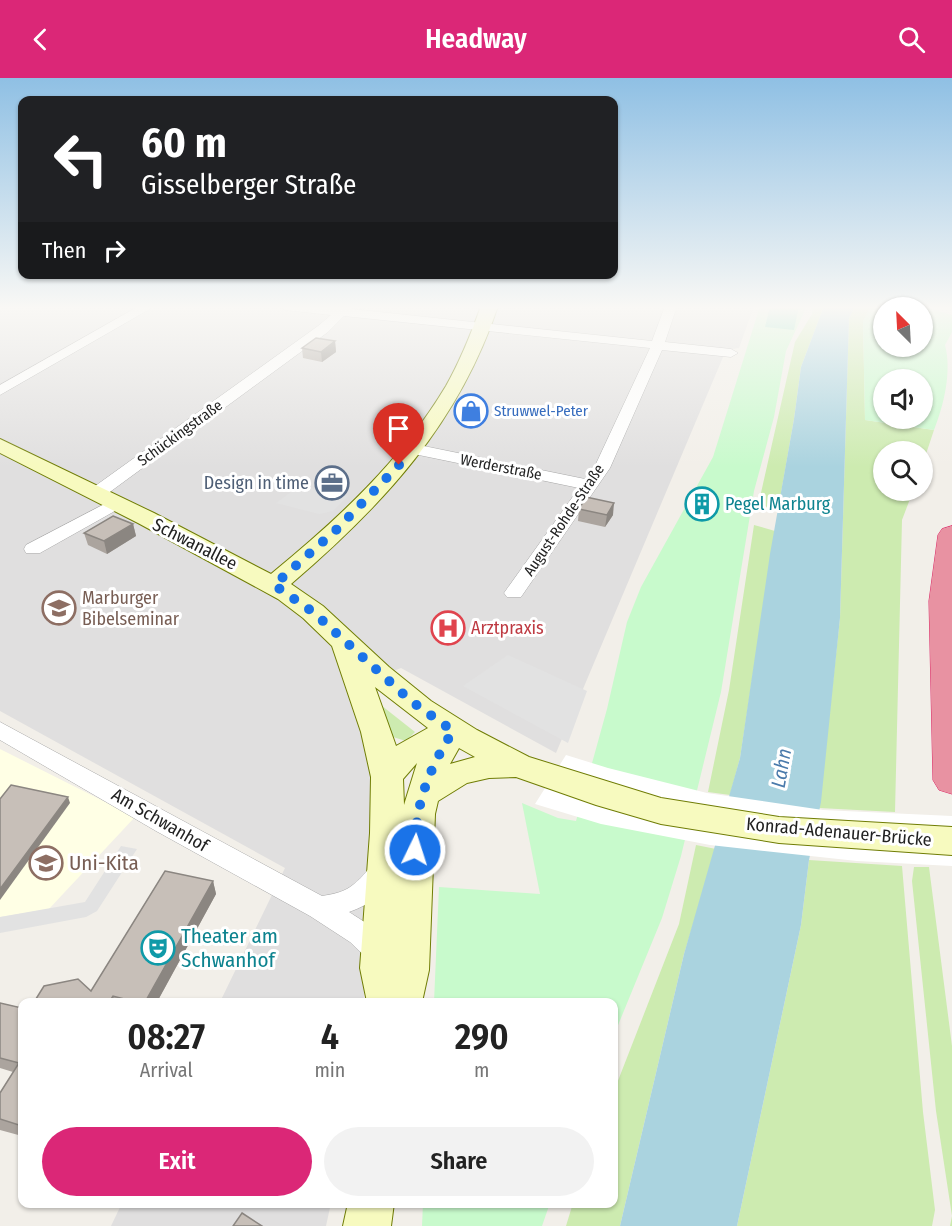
<!DOCTYPE html>
<meta charset="utf-8">
<style>
:root{--surface:#fff;--page:#f2f2f2;--text:#222;--muted:#767676;--accent:#db2777}
body{margin:0;font-family:"Fira Sans Condensed",sans-serif;background:var(--page);color:var(--text);height:100vh;display:flex;flex-direction:column;font-size:22px;white-space:nowrap}
*{box-sizing:border-box;margin:0}
p{font-size:20px;color:var(--muted)}
.icon{flex:none;width:33px;height:33px;fill:none;stroke:currentColor;stroke-width:2;stroke-linecap:round;stroke-linejoin:round}
.map{position:relative;flex:1;overflow:hidden}
.sheet{position:absolute;left:18px;top:920px;width:600px;height:210px;display:flex;flex-direction:column;background:var(--surface);border-radius:12px;box-shadow:0 2px 4px #0004}
.sheet>*{flex:none}
.hud{position:absolute;left:18px;top:18px;width:600px;height:183px;border-radius:12px;box-shadow:0 2px 4px #0004;background:#202124;color:#fff;overflow:hidden}
.needle{width:39px;rotate:336deg}
.tools{position:absolute;left:873px;top:219px;display:grid;gap:12px}
.tools a{display:grid;place-items:center;width:60px;height:60px;border-radius:50%;background:var(--surface);box-shadow:0 2px 4px #0004;font-size:30px}
.pin{position:absolute;display:grid;place-items:center;width:51px;height:51px;color:#fff;margin:-62px -26px;border-radius:50% 50% 50% 0;rotate:-45deg;box-shadow:0 0 6px #0007}
.pin .icon{rotate:45deg}
.me{position:absolute;width:66px;margin:-33px;rotate:4deg;stroke-linejoin:round;filter:drop-shadow(0 0 4px #0008)}
.turn{display:flex;align-items:center;gap:21px;height:126px;padding:0 24px;font-size:27px}
.turn .icon{width:78px;height:78px;stroke-width:2.5}
.turn b{display:block;font-size:42px;line-height:51px}
.then{display:flex;align-items:center;height:57px;padding:0 24px;background:#0003;gap:12px;font-size:22px}
.eta{display:flex;justify-content:space-evenly;align-items:center;height:102px;text-align:center}
.eta b{font-size:36px;font-weight:600;line-height:42px}
.button{display:flex;gap:12px;margin-top:auto;padding:12px 24px}
.button a{flex:1;height:69px;border-radius:36px;background:var(--accent);color:#fff;font-size:24px;font-weight:600;line-height:69px;text-align:center}
.button a+a{background:var(--page);color:var(--text)}
header{display:flex;justify-content:space-between;align-items:center;height:78px;padding:0 24px;background:var(--accent);color:#fff;font-size:27px;font-weight:600}
.map>svg:first-child{display:block}
</style>
<header><svg class="icon" aria-label="back" viewBox="0 0 24 24"><path d="M15 5l-7 7 7 7"/></svg>Headway<svg class="icon" aria-label="search" viewBox="0 0 24 24"><circle cx="10" cy="10" r="6"/><path d="M15 15l6 6"/></svg></header>
<div class="map">
<svg width="952" height="1148" viewBox="0 0 952 1148">
<rect width="100%" height="100%" fill="#f2efe9"/>
<!-- residential -->
<g fill="#e0dfdf">
<path d="M0,228h754l-15,42 -13,2 -170,403 -155,-85 -52,20 27,90 -4,151 -9,73h-143l65,-134 -285,-157z"/>
<path d="M122,1125h209l-5,23h-215z"/>
</g>
<!-- education -->
<path fill="#ffffe5" d="M0,671l135,68 -86,92 -49,8z"/>
<!-- grass -->
<g fill="#cdebb0">
<path d="M813,228h11l-23,61 -7,52 -16,91 -11,1 -9,-5 37,-164 17,-28z"/>
<path d="M855,228h16l-8,15 2,99 69,10 -11,33 -1,-11h-38v38l29,1 -11,29 -7,292 -76,-4 21,-190 9,-300z"/>
<path d="M754,447l21,6 -35,227 -10,37 -22,-3 21,-102z"/>
<path d="M377,624l38,30 -9,9 -13,-4z"/>
<path d="M696,767l20,4 -32,105 -64,272h-54l7,-23h41v-112l65,-167z"/>
<path d="M809,782l93,6 21,246 12,98 -3,16h-195l64,-301z"/>
<path d="M914,789h15l23,179v180h-2l2,-10 -16,-105 -24,-230z"/>
</g>
<!-- park -->
<g fill="#c8facc" fill-rule="evenodd">
<path d="M760,228h47l-21,45 -12,66 -20,74 -33,201 -40,164 -19,62 -48,117v-33h-180l5,-115 101,7 -18,-91 36,15 18,3 31,-112 20,-87 14,-35 72,-130z"/>
<path d="M871,228h51l30,9v17l-7,13c7,26 -1,60 -11,85l-69,-10 -2,-99zM884,230h38v38h-38zM884,302h38v38h-38z"/>
<path d="M423,1125h127l-8,23h-120z"/>
</g>
<!-- pitch -->
<path fill="#88e0be" d="M770,228h29l-5,24 -29,-3z"/>
<!-- parking -->
<g fill="#e2e2e2">
<path d="M299,408l49,10 -15,15 -14,3 -43,-11z"/>
<path d="M508,577l79,36 -19,52 -105,-57z"/>
<path d="M121,768l16,3 -40,62 -11,6 -86,16v-16l85,-15z"/>
</g>
<!-- water -->
<path fill="#aad3df" d="M824,228h31l-6,12 -9,300 -19,184 -12,58 -8,65 -64,301h-117l64,-272 56,-196 30,-204 24,-135 7,-52z"/>
<!-- pier -->
<path fill="#fff" d="M566,677l42,13 99,25 116,17 129,6v50l-95,-5 -147,-16 -109,-21 -66,-20z"/>
<g fill="none" stroke-linecap="round" stroke-linejoin="round">
<!-- street casing -->
<g stroke="#a9a9a9" stroke-width="1">
<g id="street">
<path d="M139,228h16l-155,89v-10z"/>
<path d="M279,228h73l-1,3 301,32 13,-35h12l-12,36 66,7 7,4 -7,4 -69,-7 -52,118 -89,129h-14l-3,-4 75,-105 -165,-34 -8,-5 8,-5 171,35 9,-11 56,-120 -306,-32 -16,16 -225,165h-12l-3,-4 3,-4 227,-163 13,-11 -46,-5z"/>
<path d="M116,420l6,1 3,4 -3,4 -82,46h-14l-2,-4 2,-4z"/>
<path d="M0,644l322,174c12,-2 23,-4 32,-12 15,-11 18,-28 39,-21l4,8c-10,21 -27,34 -48,41 17,11 37,22 46,41l-4,9 -10,3 -10,-3 -21,-20 -40,-26 -154,-85 -156,-91z"/>
</g>
</g>
<!-- secondary casing -->
<g stroke="#707d05" stroke-width="2">
<g id="secondary">
<path d="M481,228h17c-40,119 -114,198 -207,278l32,22 66,61 42,34 46,29 52,27 132,41 118,19 173,10v28l-173,-12 -118,-19 -65,-19 -80,-28 -27,1 -22,5 -29,18 -3,13 -6,156 -7,32h-55l-7,-34 10,-135 1,-56 -10,-45 -29,-86 -29,-28 -25,-19 -140,-76 -138,-70v-14l154,74 117,61c66,-54 131,-114 175,-188 14,-25 25,-52 35,-80zM375,609l53,41 -32,18zM459,670l16,9 -25,7zM417,685l-13,42 -1,-26z"/>
<path d="M348,1125h46l-3,23h-48z"/>
</g>
</g>
<!-- highway casing -->
<g stroke="#dc2a67" stroke-width="1">
<path id="highway" d="M952,448v268l-13,-4 -6,-10 -4,-179 9,-66 4,-6z"/>
</g>
<!-- street -->
<use href="#street" fill="#fff" fill-rule="evenodd"/>
<!-- secondary -->
<use href="#secondary" fill="#f7fabf" fill-rule="evenodd"/>
<!-- highway -->
<use href="#highway" fill="#e892a2" fill-rule="evenodd"/>
</g>
<!-- wall -->
<g fill="#aba49e">
<path d="M335,263l1,11 -14,10 -19,-4 -1,-10z"/>
<path d="M579,431l34,6 -8,12 -27,-6z"/>
<path d="M133,446l3,12 -29,18 -19,-9 -4,-12z"/>
<path d="M213,803l3,13 -59,108h-123l57,-11z"/>
<path d="M0,925l22,5v128l-22,-6v-37l13,-21 -13,-4z"/>
</g>
<!-- shaded-wall -->
<g fill="#8b8681">
<path d="M335,263l1,11 -14,10 -1,-10z"/>
<path d="M614,425l-1,12 -8,12 2,-12z"/>
<path d="M133,446l3,12 -29,18 -3,-13z"/>
<path d="M68,719l2,6 -70,97v-11z"/>
<path d="M213,803l3,13 -59,108h-12z"/>
<path d="M113,918l2,6h-6z"/>
</g>
<!-- building -->
<g fill="#c7bfb8" stroke="#8b8681" stroke-width="1.5">
<path d="M316,260l19,3 -14,11 -19,-4z"/>
<path d="M586,419l28,6 -7,12 -28,-6z"/>
<path d="M113,438l20,8 -29,17 -20,-8z"/>
<path d="M11,707l57,12 -68,92v-90z"/>
<path d="M165,793l48,10 -68,121h-9l-23,-6 -4,6h-75l10,-16 34,-7 13,12z"/>
<path d="M0,925l22,5v118l-22,-7v-26l19,-30 -19,-5z"/>
<path d="M242,1135l20,13h-29z"/>
</g>
<!-- sky -->
<linearGradient id="sky" x2="0" y2="1"><stop stop-color="#8fc0e4"/><stop offset="0.59" stop-color="#f9f8f5"/><stop offset="1" stop-color="#f9f8f5" stop-opacity="0"/></linearGradient>
<rect width="952" height="389" fill="url(#sky)"/>
<g fill="none" stroke-linecap="round" stroke-linejoin="round">
<!-- route -->
<path stroke="#1a73e8" stroke-width="10" stroke-dasharray="0 18" d="M399,387l-63,65 -62,55 39,27 98,89 42,30c-24,38 -38,73 -38,119"/>
</g>
<!-- icons -->
<defs>
<g id="shop-ring" transform="scale(1.725)"><circle r="9.5" fill="#fff" stroke="#3f7fe0" stroke-width="1.5"/><path d="M-5-2.5h2.3a2.7 3.5 0 0 1 5.4 0H5L5.5 6h-11ZM-1.5-2.5h3a1.5 2.3 0 0 0-3 0Z" fill="#3f7fe0"/></g>
<g id="office-ring" transform="scale(1.725)"><circle r="9.5" fill="#fff" stroke="#5c6f8a" stroke-width="1.5"/><path d="M-6-3h4V-5.5h4V-3h4V5H-6ZM-1-4.5V-3h2v-1.5ZM-6 0V1H6V0Z" fill="#5c6f8a"/></g>
<g id="building-ring" transform="scale(1.725)"><circle r="9.5" fill="#fff" stroke="#0f9aa8" stroke-width="1.5"/><path d="M-4-6H4V6H1V3H-1V6H-4ZM-2.5-4.3h1.7v1.8h-1.7ZM.8-4.3h1.7v1.8H.8ZM-2.5-1h1.7V.8h-1.7ZM.8-1h1.7V.8H.8Z" fill="#0f9aa8"/></g>
<g id="school-ring" transform="scale(1.725)"><circle r="9.5" fill="#fff" stroke="#8d6e63" stroke-width="1.5"/><path d="M0-5L7-2L0 1L-7-2ZM-4 1L0 2.5L4 1V4Q0 6-4 4Z" fill="#8d6e63"/></g>
<g id="hospital-ring" transform="scale(1.725)"><circle r="9.5" fill="#fff" stroke="#e0444e" stroke-width="1.5"/><path d="M-5-5h3v3.5h4V-5h3V5h-3V1.5h-4V5h-3Z" fill="#e0444e"/></g>
<g id="theatre-ring" transform="scale(1.725)"><circle r="9.5" fill="#fff" stroke="#0f9aa8" stroke-width="1.5"/><path d="M-5-5.5Q0-4 5-5.5V0Q5 5 0 6Q-5 5-5 0ZM-3.3-2.5H-1v1.5H-3.3ZM1-2.5H3.3v1.5H1ZM-2.8 1Q0 5.5 2.8 1Z" fill="#0f9aa8"/></g>
</defs>
<g fill-rule="evenodd">
<use href="#shop-ring" x="471" y="333"/>
<use href="#office-ring" x="332" y="405"/>
<use href="#building-ring" x="702" y="426"/>
<use href="#school-ring" x="59" y="530"/>
<use href="#hospital-ring" x="448" y="550"/>
<use href="#school-ring" x="46" y="785"/>
<use href="#theatre-ring" x="158" y="870"/>
</g>
<g text-anchor="middle" dominant-baseline="central" stroke-width="6" stroke-linejoin="round" paint-order="stroke">
<!-- far-shop labels -->
<g font-size="15" fill="#366cbe" stroke="#fff" text-anchor="start">
<text x="494" y="333">Struwwel-Peter</text>
</g>
<!-- far-street labels -->
<g font-size="15" fill="#222" stroke="#fff">
<text transform="translate(180 355) rotate(-36)">Schückingstraße</text>
<text transform="translate(501 389) rotate(11)">Werderstraße</text>
<text transform="translate(564 442) rotate(-56)">August-Rohde-Straße</text>
</g>
<!-- service labels -->
<g font-size="18" fill="#4e5e75" stroke="#fff" text-anchor="end">
<text x="309" y="405">Design in time</text>
</g>
<!-- culture labels -->
<g font-size="18" fill="#0d838f" stroke="#fff" text-anchor="start">
<text x="725" y="426">Pegel Marburg</text>
</g>
<!-- street labels -->
<g font-size="18" fill="#222" stroke="#fff">
<text transform="translate(195 466) rotate(27)">Schwanallee</text>
<text transform="translate(160 742) rotate(30)">Am Schwanhof</text>
<text transform="translate(839 754) rotate(5)">Konrad-Adenauer-Brücke</text>
</g>
<!-- education labels -->
<g font-size="18" fill="#785e54" stroke="#fff" text-anchor="start">
<text x="82" y="520">Marburger<tspan x="82" dy="21">Bibelseminar</tspan></text>
</g>
<!-- health labels -->
<g font-size="18" fill="#be3a42" stroke="#fff" text-anchor="start">
<text x="471" y="550">Arztpraxis</text>
</g>
<!-- water labels -->
<g font-size="20" font-style="italic" fill="#4a7aab" stroke="#fff">
<text transform="translate(781 690) rotate(-80)">Lahn</text>
</g>
<!-- near-education labels -->
<g font-size="21" fill="#785e54" stroke="#fff" text-anchor="start">
<text x="69" y="785">Uni-Kita</text>
</g>
<!-- near-culture labels -->
<g font-size="21" fill="#0d838f" stroke="#fff" text-anchor="start">
<text x="181" y="858">Theater am<tspan x="181" dy="24">Schwanhof</tspan></text>
</g>
</g>
</svg>
<div class="tools">
<a><svg class="needle" viewBox="-14 -14 28 28"><path d="M0-13l5 13h-10z" fill="#e53935"/><path d="M0 13l5-13h-10z" fill="#767676"/></svg></a>
<a><svg class="icon" aria-label="sound" viewBox="0 0 24 24"><path d="M4 9h4l5-4v14l-5-4H4zM17 9q2 3 0 6"/></svg></a>
<a><svg class="icon" aria-label="search" viewBox="0 0 24 24"><circle cx="10" cy="10" r="6"/><path d="M15 15l6 6"/></svg></a>
</div>
<div class="pin" style="left:399px;top:387px;background:#d93025"><svg class="icon" aria-label="arrive" viewBox="0 0 24 24"><path d="M6 21V4h12l-3 4 3 4H6"/></svg></div>
<svg class="me" style="left:415px;top:772px" viewBox="-20 -20 40 40"><circle r="17" fill="#1a73e8" stroke="#fff" stroke-width="3"/><path d="M0-11L8 9 0 5-8 9z" fill="#fff"/></svg>
<div class="hud">
<div class="turn"><svg class="icon" aria-label="left" viewBox="0 0 24 24"><path d="M17 20v-9H6M10 6l-5 5 5 5"/></svg><div><b>60 m</b>Gisselberger Straße</div></div>
<div class="then">Then<svg class="icon" aria-label="right" viewBox="0 0 24 24"><path d="M7 20v-9h11M14 6l5 5-5 5"/></svg></div>
</div>
<section class="sheet">
<div class="eta">
<div><b>08:27</b><p>Arrival</p></div>
<div><b>4</b><p>min</p></div>
<div><b>290</b><p>m</p></div>
</div>
<div class="button"><a>Exit</a><a>Share</a></div>
</section>
</div>
